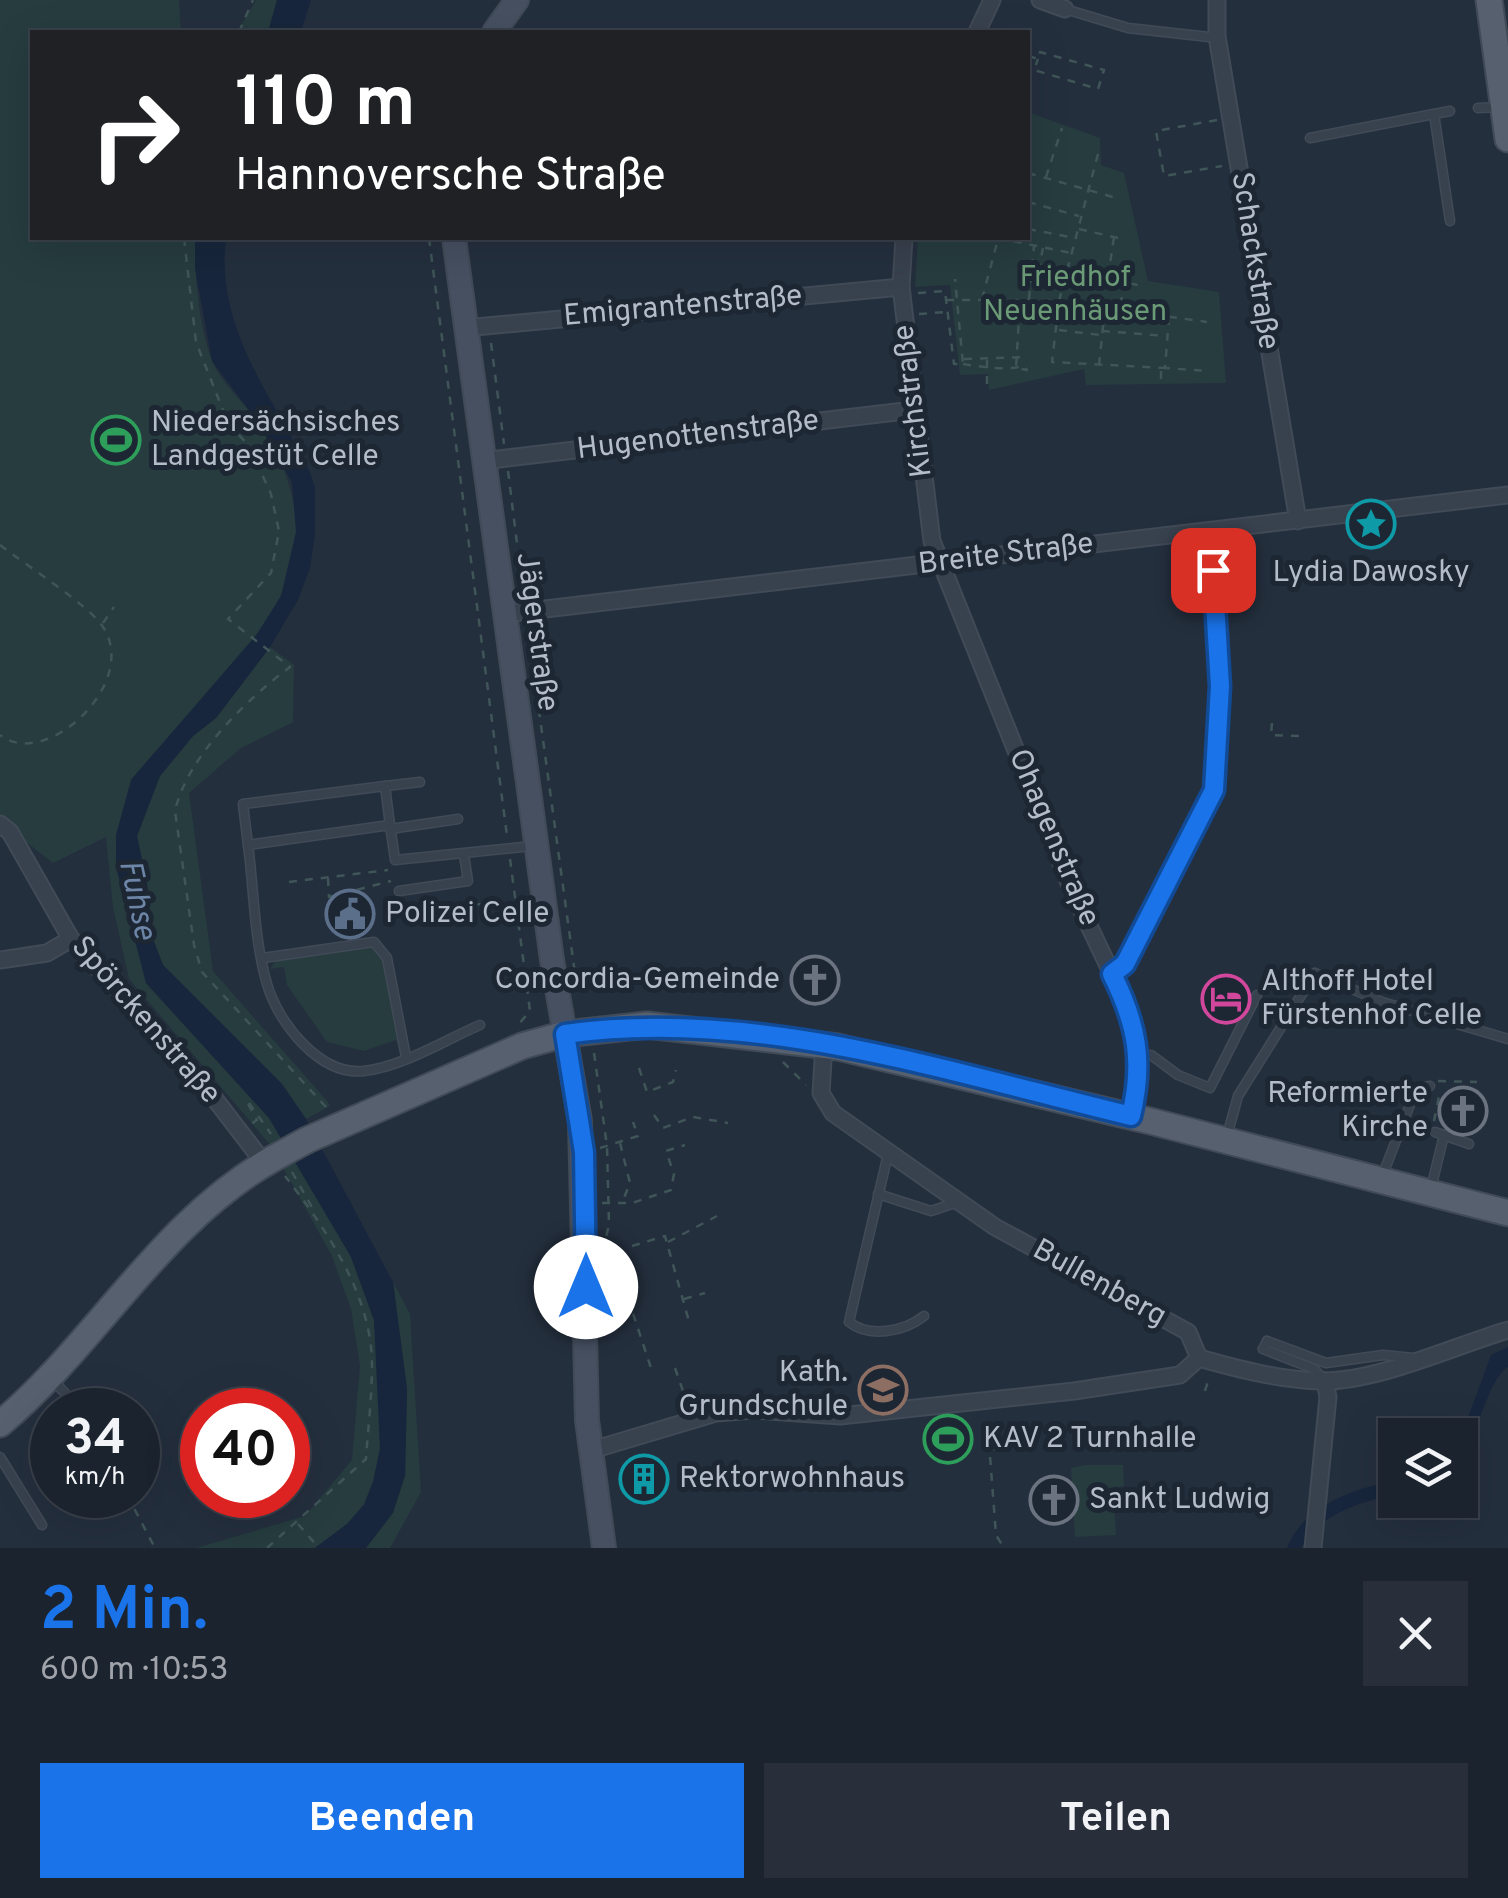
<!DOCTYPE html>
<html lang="de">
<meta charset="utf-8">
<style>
:root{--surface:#1b232e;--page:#282f3a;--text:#f1f3f6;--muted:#a0a4aa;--line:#39404a;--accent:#1a73e8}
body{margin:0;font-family:Overpass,sans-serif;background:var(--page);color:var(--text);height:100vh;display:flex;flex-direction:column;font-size:38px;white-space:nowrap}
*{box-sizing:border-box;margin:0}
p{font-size:32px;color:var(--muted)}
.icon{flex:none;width:55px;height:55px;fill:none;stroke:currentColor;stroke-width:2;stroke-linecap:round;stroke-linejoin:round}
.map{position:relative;height:1548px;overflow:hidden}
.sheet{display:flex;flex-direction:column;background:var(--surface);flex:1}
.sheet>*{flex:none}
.banner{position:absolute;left:30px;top:30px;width:1000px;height:210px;border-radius:0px;box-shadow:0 10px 40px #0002,0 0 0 2px var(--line);background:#202124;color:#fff;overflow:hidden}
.fabs{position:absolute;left:1378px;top:1418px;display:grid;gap:20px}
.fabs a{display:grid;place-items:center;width:100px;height:100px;border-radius:0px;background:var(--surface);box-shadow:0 10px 40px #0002,0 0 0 2px var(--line);font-size:50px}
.speed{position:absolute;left:30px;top:1388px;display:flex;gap:20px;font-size:50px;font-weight:700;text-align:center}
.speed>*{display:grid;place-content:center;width:130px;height:130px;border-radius:50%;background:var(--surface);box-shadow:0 10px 40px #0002,0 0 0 2px var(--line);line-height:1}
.speed small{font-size:25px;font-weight:400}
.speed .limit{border:15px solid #d22;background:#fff;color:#111}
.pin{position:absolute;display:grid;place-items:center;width:85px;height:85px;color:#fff;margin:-42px;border-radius:20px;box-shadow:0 5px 15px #0006}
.me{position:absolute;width:110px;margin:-55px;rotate:0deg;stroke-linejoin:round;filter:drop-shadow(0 0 8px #0008)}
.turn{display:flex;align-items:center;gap:35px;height:210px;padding:0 40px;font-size:45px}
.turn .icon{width:130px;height:130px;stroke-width:2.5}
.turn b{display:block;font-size:70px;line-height:85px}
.round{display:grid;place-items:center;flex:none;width:105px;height:105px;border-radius:0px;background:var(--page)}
.head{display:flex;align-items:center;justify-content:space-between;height:170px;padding:0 40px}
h1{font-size:60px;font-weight:700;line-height:75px;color:var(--accent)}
.button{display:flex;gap:20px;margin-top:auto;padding:20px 40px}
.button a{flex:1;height:115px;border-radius:0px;background:var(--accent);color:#fff;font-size:40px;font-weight:700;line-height:115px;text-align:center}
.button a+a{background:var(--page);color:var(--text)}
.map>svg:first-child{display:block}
</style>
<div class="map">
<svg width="1508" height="1548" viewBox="0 0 1508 1548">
<rect width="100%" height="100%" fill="#242f3e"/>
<!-- green -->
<g fill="#263c3f">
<path d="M0,0h179l2,32h-149v206h163c0,38 3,83 16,120 7,20 27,39 40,55 41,54 62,120 29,184 -31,60 -105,129 -149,183l15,203 123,135 50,82 32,57 23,63 5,51 1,78 -7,33 -9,22 -17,20 -32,24h-119l109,-32 47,-56 8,-94 -9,-57 -19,-53 -61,-110 -142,-167 -16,-72 -7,-70 -53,26 -53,-41z"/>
<path d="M256,0h21l-9,32h-31z"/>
<path d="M1028,112l72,26 1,27 23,8 24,108 71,11 7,91 -140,2 -2,-16 -95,21 -1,-16 -28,1 -10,-90 -35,2 3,-49h110z"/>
<path d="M270,647l24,18 -1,57 -52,26 -52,45 24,178 115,131 2,4 -24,13 -24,-35 -119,-119 -12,-31 -4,-50 -10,-48 23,-60 33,-40 23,-18z"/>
<path d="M363,943l9,2 12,14 16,95 -4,-14 -32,11 -37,-9 -40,-57 -3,-18 -14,2 6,-9z"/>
<path d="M393,1282l17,32 11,178 -31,56h-24l39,-72 2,-87z"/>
<path d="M1085,1465h38l1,21 -11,2 3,47 -41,2 -4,-69z"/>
</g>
<!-- water -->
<g fill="#17263c">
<path d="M277,0h34l-10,32h-33z"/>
<path d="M195,238h31c-11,88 45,157 83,232l6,17v47l-5,34 -12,32 -28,47 -54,71 -23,18 -33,40 -23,60 10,48 4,50 12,31 119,119 24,35 87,163 14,107 -2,87 -12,37 -27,35h-51l32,-24 17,-19 9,-23 7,-33 -6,-129 -23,-63 -82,-139 -123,-135 -30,-116v-32l15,-55 126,-146 24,-38 15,-64 -4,-50 -35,-61 -45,-60 -17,-92z"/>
<path d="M1508,1347v20c-20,12 -31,70 -48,94v-22l31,-84z"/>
<path d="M1395,1481v14c-37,7 -74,19 -94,53h-14c16,-42 67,-60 108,-67z"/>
</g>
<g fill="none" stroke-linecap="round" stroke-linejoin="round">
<!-- lane casing -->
<g stroke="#414a57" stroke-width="11">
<g id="lane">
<path d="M1065,9l63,19 81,9"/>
<path d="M1478,108l21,-1"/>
<path d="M1310,138l124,-24"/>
<path d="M1450,221l-16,-107 16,-3"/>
<path d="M385,786l35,-4"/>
<path d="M390,829l68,-10"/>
<path d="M248,845l-5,-41 142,-18 5,39"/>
<path d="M399,891l69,-10 -4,-26"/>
<path d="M263,958l111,-16 13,16 19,99"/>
<path d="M480,1025c-35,15 -78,42 -116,46 -44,5 -86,-48 -97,-87 -13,-44 -13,-95 -19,-139l142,-20 5,35 137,-14"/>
<path d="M1140,1056l11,-1 27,20 32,13 47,-93"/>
<path d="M1435,1132l34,12"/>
<path d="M1227,1136l11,-40 77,-123 67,29 126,37"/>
<path d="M888,1154l-39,168c20,16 55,10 75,-6"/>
<path d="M1383,1174l33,-85 14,-3"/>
<path d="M1431,1188l13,-53"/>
<path d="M878,1194l53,17 27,-9"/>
<path d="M1263,1349l4,-8 59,22 57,-8 30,3"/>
<path d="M1263,1349l51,20 10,11"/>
<path d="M53,1380l27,30"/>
<path d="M0,1457l42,68"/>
</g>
</g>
<!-- street casing -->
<g stroke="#414a57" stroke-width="19">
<g id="street">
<path d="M1040,0l25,9"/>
<path d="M1217,0v36l81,485"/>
<path d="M977,32l15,-32"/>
<path d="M904,238l-3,49 31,254 139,347 60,126 9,42 -9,60"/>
<path d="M465,328l436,-41"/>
<path d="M482,461l431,-51"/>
<path d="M503,614l1005,-119"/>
<path d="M0,824l10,8 61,107 127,138 66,86"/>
<path d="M0,960l47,-7 24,-14"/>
<path d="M1112,974l13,-11 88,-173 6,-104 -10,-154"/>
<path d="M824,1044l-3,49 12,20 162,114 193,105 11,26"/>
<path d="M1199,1358c39,11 81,22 122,23 56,1 133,-35 187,-51"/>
<path d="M589,1451l127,-38 38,-3 86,6 234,-25 106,-16 19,-17"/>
<path d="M1313,1548l15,-151 -3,-16"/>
</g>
</g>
<!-- secondary casing -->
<g stroke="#414a57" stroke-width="26">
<g id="secondary">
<path d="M494,32l23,-32"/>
<path d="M454,238l98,722 28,161 7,299 17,128"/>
</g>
</g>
<!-- primary casing -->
<g stroke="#414a57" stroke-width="29">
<g id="primary">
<path d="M1489,0l19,139"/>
<path d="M307,1140l215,-94 43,-12 82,-9 191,22 312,74 358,92"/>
<path d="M0,1424c98,-82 160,-202 274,-266"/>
</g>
</g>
<!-- path -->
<g stroke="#3f5557" stroke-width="2.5" stroke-dasharray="8 8" stroke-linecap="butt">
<path d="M239,32l14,-32"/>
<path d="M1028,56l10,3 2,-7 64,18 -6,19 -64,-19 4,-11"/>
<path d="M1217,120l-61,11 8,45 58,-10"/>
<path d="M1098,154l-39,147 -7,61 113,6"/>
<path d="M1028,173l92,26"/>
<path d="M1046,177l16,-49"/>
<path d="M1028,202l51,14"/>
<path d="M1028,229l47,9"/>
<path d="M1079,229l39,9"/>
<path d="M184,238l12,104 32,81 21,23 22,48 8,37 -8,42 -43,46 62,48c-43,32 -103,90 -115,144l19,134 8,27 124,135"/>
<path d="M429,238l78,598"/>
<path d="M998,238l73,15"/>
<path d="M1038,271l5,-23"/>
<path d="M1067,271l71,14 1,-6"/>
<path d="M1108,277l6,-40"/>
<path d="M918,293l27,-2 9,73h9l-8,-85"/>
<path d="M982,299l16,-60"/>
<path d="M1029,299l5,-53"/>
<path d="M946,300h104l157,22"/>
<path d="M1121,305l2,-22"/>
<path d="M919,314l27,-2"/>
<path d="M1169,317l-4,51 44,3"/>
<path d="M1046,320l3,-18"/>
<path d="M1059,330l41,5"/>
<path d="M1102,331l64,5"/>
<path d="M491,343l13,101"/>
<path d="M964,359l64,-2"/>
<path d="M987,360v26"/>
<path d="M963,364c21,3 40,7 61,2l3,4 -11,-2 4,-67"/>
<path d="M1099,365l6,-57"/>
<path d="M1161,379v-10"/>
<path d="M508,471l15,121"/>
<path d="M0,545c24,19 89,60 103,82 37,56 -57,144 -103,108"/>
<path d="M103,623l11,-16"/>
<path d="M528,630l47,344"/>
<path d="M1272,723l-1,12 29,1"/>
<path d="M510,859l20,152 -12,14"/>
<path d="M328,878l1,19 62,-16"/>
<path d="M289,882l99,-12"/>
<path d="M403,902l2,11 76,-9"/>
<path d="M594,1053l13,93 2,79 -6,24"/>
<path d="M783,1062l23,23"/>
<path d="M639,1068l8,24 26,-10 3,-12"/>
<path d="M1438,1081l39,1"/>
<path d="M249,1103l22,31"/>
<path d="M248,1104l9,16 -6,4"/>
<path d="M654,1115l9,13 30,-11 35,6"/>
<path d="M1434,1121l5,-25"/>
<path d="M620,1143l10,40 -6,15"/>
<path d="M600,1148l38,-12 -5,-14"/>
<path d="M292,1172l21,37"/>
<path d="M602,1203h30l39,-13 3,-16 -8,-23 19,-6"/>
<path d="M668,1242l49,-26"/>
<path d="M632,1246l33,-10 25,89"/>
<path d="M613,1253l40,121"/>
<path d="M684,1299l21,-6"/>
<path d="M675,1368l8,23"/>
<path d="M1205,1391l4,-13"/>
<path d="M999,1444l-9,12 6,79 8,13"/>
<path d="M127,1495l28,53"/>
<path d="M298,1524l21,24"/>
<path d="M267,1548l99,-89c2,-31 6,-63 6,-94 0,-70 -46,-136 -87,-189"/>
</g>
<!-- lane -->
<use href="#lane" stroke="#38414e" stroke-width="8"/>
<!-- street -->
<use href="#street" stroke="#38414e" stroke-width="15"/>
<!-- secondary -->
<use href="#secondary" stroke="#465061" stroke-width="22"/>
<!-- primary -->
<use href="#primary" stroke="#56606e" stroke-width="25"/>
<!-- primary-bridge casing -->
<g stroke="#414a57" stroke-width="29" stroke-linecap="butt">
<path id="primary-bridge" d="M274,1158l33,-18"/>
</g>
<!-- primary-bridge -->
<use href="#primary-bridge" stroke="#56606e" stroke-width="25"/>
</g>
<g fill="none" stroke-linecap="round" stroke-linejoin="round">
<!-- route casing -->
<g stroke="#114b97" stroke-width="25">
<path id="route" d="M586,1287l-2,-135 -19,-118c190,-27 383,38 566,82 13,-54 6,-92 -19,-142l13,-10 89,-174 6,-104 -7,-116"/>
</g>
<!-- route -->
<use href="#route" stroke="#1a73e8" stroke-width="18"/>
</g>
<!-- icons -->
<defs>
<g id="stadium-ring" transform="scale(2.5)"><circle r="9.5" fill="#1d2633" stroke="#2e9e5b" stroke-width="1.5"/><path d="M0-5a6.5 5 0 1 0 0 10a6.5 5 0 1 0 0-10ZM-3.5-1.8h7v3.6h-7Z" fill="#2e9e5b"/></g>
<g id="sight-ring" transform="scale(2.5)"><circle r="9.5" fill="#1d2633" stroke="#0f9aa8" stroke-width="1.5"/><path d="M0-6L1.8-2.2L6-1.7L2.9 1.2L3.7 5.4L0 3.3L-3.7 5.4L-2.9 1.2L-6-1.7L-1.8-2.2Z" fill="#0f9aa8"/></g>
<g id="civic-ring" transform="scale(2.5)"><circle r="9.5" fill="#1d2633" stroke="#5c6f8a" stroke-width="1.5"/><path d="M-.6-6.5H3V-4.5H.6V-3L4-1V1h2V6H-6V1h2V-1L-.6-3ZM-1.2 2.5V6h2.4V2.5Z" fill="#5c6f8a"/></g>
<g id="church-ring" transform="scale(2.5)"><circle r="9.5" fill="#1d2633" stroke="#6b7280" stroke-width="1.5"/><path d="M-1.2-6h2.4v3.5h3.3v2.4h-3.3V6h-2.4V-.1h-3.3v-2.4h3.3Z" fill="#6b7280"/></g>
<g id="hotel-ring" transform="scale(2.5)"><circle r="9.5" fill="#1d2633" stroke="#d1479c" stroke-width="1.5"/><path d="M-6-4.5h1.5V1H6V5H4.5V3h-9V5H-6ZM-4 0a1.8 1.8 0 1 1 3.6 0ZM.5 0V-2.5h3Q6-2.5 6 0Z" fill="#d1479c"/></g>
<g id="school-ring" transform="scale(2.5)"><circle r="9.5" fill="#1d2633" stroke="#8d6e63" stroke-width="1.5"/><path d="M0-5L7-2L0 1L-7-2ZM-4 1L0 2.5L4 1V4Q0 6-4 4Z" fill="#8d6e63"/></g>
<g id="building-ring" transform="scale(2.5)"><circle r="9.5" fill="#1d2633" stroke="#0f9aa8" stroke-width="1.5"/><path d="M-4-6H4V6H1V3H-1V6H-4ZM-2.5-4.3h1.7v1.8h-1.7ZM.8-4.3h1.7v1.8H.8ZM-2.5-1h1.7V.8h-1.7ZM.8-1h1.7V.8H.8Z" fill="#0f9aa8"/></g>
</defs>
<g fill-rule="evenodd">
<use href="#stadium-ring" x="116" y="440"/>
<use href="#sight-ring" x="1371" y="524"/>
<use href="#civic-ring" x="350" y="914"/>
<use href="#church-ring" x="815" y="980"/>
<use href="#hotel-ring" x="1226" y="999"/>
<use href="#church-ring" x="1463" y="1111"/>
<use href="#school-ring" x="883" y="1390"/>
<use href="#stadium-ring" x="948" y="1439"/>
<use href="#building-ring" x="644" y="1479"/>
<use href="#church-ring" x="1054" y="1500"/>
</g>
<g text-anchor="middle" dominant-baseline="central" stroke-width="10" stroke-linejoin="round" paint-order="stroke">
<!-- street labels -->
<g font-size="30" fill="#b4bcc9" stroke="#1d2633">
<text transform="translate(1254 261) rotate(81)">Schackstraße</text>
<text transform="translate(683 307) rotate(-5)">Emigrantenstraße</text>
<text transform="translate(914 401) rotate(-97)">Kirchstraße</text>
<text transform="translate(698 436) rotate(-7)">Hugenottenstraße</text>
<text transform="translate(1006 555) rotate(-7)">Breite Straße</text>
<text transform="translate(536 632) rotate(82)">Jägerstraße</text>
<text transform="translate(1053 838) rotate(67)">Ohagenstraße</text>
<text transform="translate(145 1021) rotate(49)">Spörckenstraße</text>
<text transform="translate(1099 1284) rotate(29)">Bullenberg</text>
</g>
<!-- park labels -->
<g font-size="30" fill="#6b9a76" stroke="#1d2633">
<text x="1075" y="278">Friedhof<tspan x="1075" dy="34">Neuenhäusen</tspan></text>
</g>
<!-- poi labels -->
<g font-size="30" fill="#b4bcc9" stroke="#1d2633" text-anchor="start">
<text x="151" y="423">Niedersächsisches<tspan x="151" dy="34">Landgestüt Celle</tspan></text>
<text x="1371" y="573" text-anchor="middle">Lydia Dawosky</text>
<text x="385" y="914">Polizei Celle</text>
<text x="780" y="980" text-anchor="end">Concordia-Gemeinde</text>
<text x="1261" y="982">Althoff Hotel<tspan x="1261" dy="34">Fürstenhof Celle</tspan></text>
<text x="1428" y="1094" text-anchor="end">Reformierte<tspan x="1428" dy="34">Kirche</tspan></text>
<text x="848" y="1373" text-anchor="end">Kath.<tspan x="848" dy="34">Grundschule</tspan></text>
<text x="983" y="1439">KAV 2 Turnhalle</text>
<text x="679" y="1479">Rektorwohnhaus</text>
<text x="1089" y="1500">Sankt Ludwig</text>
</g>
<!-- water labels -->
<g font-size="32" font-style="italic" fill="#6d86a8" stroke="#1d2633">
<text transform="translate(136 900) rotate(78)">Fuhse</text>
</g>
</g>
</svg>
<div class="fabs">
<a><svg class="icon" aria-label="layers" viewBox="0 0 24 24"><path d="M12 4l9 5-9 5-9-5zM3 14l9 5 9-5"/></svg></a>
</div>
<div class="speed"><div>34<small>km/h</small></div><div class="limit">40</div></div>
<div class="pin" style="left:1213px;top:570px;background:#d93025"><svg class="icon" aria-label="arrive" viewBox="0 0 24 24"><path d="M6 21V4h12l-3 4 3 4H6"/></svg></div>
<svg class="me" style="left:586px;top:1287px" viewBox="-20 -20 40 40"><circle r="19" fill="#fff"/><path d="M0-13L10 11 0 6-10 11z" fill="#1a73e8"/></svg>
<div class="banner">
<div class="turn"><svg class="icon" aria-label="right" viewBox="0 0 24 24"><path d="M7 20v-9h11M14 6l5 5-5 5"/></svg><div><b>110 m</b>Hannoversche Straße</div></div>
</div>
</div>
<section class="sheet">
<div class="head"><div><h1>2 Min.</h1><p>600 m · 10:53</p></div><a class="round"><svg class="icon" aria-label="close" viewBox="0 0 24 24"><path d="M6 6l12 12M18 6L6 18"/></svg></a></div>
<div class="button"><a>Beenden</a><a>Teilen</a></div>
</section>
